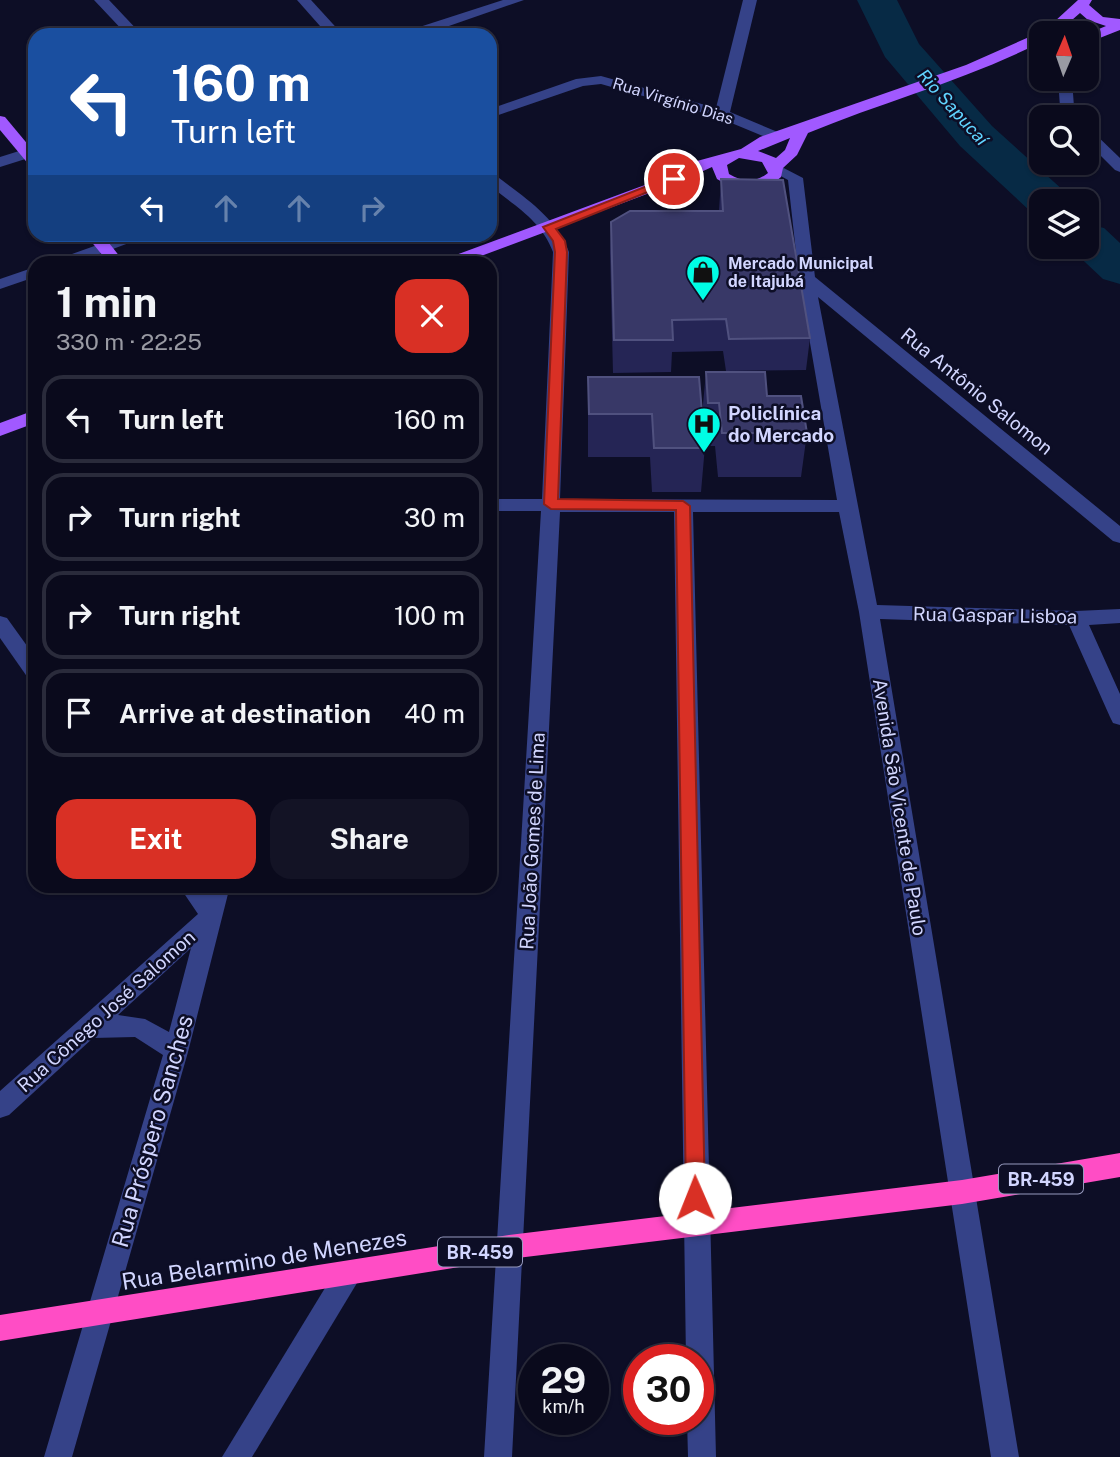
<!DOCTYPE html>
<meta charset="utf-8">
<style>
:root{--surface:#0a0a1c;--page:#131325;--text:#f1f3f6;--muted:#999aa3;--line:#2a2b3b;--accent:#d93025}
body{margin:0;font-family:"Public Sans",sans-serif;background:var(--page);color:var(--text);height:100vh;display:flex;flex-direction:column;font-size:26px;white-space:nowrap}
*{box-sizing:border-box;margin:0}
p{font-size:23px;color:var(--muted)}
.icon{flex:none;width:38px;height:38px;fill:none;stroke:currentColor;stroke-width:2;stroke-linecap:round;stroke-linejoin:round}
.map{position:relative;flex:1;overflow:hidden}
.panel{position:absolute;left:28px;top:256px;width:469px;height:637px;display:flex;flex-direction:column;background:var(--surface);border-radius:21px;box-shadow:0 2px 5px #0004,0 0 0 2px var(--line)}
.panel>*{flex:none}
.top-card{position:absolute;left:28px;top:28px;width:469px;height:214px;border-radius:21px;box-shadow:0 2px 5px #0004,0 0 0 2px var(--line);background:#1a4fa0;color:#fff;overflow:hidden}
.needle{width:46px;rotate:2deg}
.buttons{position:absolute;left:1029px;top:21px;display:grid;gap:14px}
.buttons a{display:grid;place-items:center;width:70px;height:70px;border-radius:14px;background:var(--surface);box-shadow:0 2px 5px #0004,0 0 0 2px var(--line);font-size:35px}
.speed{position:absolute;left:518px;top:1344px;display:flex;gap:14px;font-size:35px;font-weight:700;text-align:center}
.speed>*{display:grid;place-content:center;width:91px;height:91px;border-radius:50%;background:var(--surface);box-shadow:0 2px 5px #0004,0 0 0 2px var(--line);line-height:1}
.speed small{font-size:18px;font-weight:400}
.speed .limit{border:10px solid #d22;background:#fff;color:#111}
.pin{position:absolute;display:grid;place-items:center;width:60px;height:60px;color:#fff;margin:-30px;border:4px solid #fff;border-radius:50%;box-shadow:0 2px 7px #0007}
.me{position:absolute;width:77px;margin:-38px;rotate:359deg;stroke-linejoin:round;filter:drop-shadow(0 0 5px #0008)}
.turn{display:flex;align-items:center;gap:24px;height:147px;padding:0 28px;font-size:32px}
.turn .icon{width:91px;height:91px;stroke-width:2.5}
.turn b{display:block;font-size:49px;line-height:60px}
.lanes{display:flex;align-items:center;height:66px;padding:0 28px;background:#0003;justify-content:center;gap:35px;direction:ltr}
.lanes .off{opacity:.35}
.round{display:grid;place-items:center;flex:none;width:74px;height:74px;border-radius:21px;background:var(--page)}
.head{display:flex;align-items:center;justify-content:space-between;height:119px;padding:0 28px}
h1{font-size:42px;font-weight:700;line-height:52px}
.primary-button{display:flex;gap:14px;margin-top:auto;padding:14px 28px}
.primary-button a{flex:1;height:80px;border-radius:21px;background:var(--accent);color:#fff;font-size:28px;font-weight:700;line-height:80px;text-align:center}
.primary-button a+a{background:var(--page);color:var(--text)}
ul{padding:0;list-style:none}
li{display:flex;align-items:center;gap:21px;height:88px;margin:0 14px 10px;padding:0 14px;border:4px solid var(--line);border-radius:21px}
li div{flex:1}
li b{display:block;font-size:26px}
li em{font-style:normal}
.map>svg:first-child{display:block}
</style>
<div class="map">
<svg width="1120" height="1457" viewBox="0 0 1120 1457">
<rect width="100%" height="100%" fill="#0d0e26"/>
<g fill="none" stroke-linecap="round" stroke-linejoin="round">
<!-- river -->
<g fill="#072a45" fill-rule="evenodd">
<path d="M857,0h40l22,44 73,82 72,65 6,10h-29v13l-11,-3 -70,-65 -75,-89z"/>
<path d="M1087,224l17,4 16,15v41l-17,-5 -34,-32h18z"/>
</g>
<!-- minor -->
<g fill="#354288" fill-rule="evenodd">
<path d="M94,0h15l33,35h-15z"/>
<path d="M297,0h14l32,35h-15z"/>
<path d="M503,0h21l-101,35h-21l2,-3z"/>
<path d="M743,0h14l-27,112 50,21 3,3 -3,3h-10l-53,-22 -116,-33 -18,2 -93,32v-9l86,-30 25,-3 115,32z"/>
<path d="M1087,35l9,4 -2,15 -7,4z"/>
<path d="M1058,79h14l2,28 7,10h-14l-7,-10z"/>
<path d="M1087,130l5,1 28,27v14l-5,-2 -28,-28z"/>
<path d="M35,146v10l-35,11v-10z"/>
<path d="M776,164l27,14 12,99 305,249v17l-7,-2 -295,-244 59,308 199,6 44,-2v14l-31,2 31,69v31l-7,-2 -3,-6 -41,-92 -189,-6 139,838h-28l-132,-845 -20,-100h-146l23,945h-28l-1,-38h11v-59h-12l-12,-848h-114l-48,945h-28l57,-946h-51v-12h52l11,-247c-11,-31 -39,-47 -63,-66v-13l5,2c29,22 61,42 74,77l-9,247 277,1 -38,-221 -11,-99 -20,-11z"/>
<path d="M128,234h25l-75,28h-22l2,-3z"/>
<path d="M35,267v10l-35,12v-10z"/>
<path d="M0,616l7,2 28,39v24l-7,-3 -28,-40z"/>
<path d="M179,886h24l3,5 2,-5h22l-42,166 -116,405h-28l119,-402 -28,-18 -42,1 -84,77 -9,3v-27l198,-177zM191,948l-22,84 -24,-13 -27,-4z"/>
<path d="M348,1261l9,4 4,9 -4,9 -105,174h-30l117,-192z"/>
</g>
<!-- major -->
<g fill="#a159ff" fill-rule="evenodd">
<path d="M1078,0h14l-3,5 14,12 17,2v11l-33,13v-9l19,-8 -18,-6 -8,-7 -23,20h-16v9c-74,38 -156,59 -233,91l-11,22 -14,13 -2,9c-18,17 -44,15 -64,2l-5,-12 -33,15 -214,80h-22l2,-3 224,-83 28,-15 44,-12 19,-12 206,-72 70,-31 6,-1zM790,138l-5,12 -9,8 -18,-7zM739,158l23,4 6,11c-13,10 -25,9 -39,1l-2,-9z"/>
<path d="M0,116l5,1 30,36v15l-5,-2 -30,-36z"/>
<path d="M85,234h17l22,28h-16z"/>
<path d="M35,410v13l-35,13v-13z"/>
</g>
<!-- highway -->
<path fill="#ff4dc5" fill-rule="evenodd" d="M1120,1153v24l-158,27 -453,55 -509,82v-26l509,-80 453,-55z"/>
</g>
<!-- wall -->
<g fill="#252555">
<path d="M721,179l89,159 -4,32 -80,1 -3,-20 -51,1 -1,20 -58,1 -3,-120 1,-31 108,-11z"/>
<path d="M706,372l61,24 40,37 -6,44h-83l-3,-31h-10l-4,46h-49l-2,-35h-62v-80l114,38z"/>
</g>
<!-- building -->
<g fill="#383867" stroke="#50517f" stroke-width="2">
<path d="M721,179l62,1 27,158 -81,1 -3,-20 -54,1 1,20h-59l-3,-118 19,-11h93z"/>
<path d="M706,372h59l2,24h34l6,37h-85l-3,-30h-11z"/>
<path d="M588,377h111l6,71h-51l-2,-34h-63z"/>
</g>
<!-- route -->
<path fill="#d93025" stroke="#8d1f18" stroke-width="2" d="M670,177l10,2 -124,50 9,12 2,11 -9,247 125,2 7,5 15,692 -3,6 -7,3 -7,-3 -2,-6 -10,-688 -125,-1 -7,-5 11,-252 -2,-11 -10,-14z"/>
<!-- icons -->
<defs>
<g id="shop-pin" transform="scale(1.75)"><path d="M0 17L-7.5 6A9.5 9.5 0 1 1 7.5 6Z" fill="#00fde5" stroke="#0d0e26"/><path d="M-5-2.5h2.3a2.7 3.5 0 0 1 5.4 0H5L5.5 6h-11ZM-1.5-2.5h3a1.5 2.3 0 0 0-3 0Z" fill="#111"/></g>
<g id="hospital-pin" transform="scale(1.75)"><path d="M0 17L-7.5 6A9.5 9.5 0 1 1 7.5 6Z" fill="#00fde5" stroke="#0d0e26"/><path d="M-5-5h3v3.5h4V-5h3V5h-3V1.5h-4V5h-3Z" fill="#111"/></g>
</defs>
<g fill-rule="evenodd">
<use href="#shop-pin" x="703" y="272"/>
<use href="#hospital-pin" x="704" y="424"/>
</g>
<g text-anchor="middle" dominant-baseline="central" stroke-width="5" stroke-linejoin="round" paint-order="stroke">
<!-- far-street labels -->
<g font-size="16" fill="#d2d6ff" stroke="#0d0e26">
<text transform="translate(673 101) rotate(17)">Rua Virgínio Dias</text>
</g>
<!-- far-poi labels -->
<g font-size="16" font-weight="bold" fill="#d2d6ff" stroke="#0d0e26" text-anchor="start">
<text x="728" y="263">Mercado Municipal<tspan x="728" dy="18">de Itajubá</tspan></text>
</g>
<!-- far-water labels -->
<g font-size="18" font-style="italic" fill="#60d4ff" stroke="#0d0e26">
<text transform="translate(953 107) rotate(48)">Rio Sapucaí</text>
</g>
<!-- shield labels -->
<g fill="#0d0e26" stroke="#979abe" stroke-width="2">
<rect x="999" y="1164.5" width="84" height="29" rx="5"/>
<rect x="438" y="1237.5" width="84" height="29" rx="5"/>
</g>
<g font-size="18" font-weight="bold" fill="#d2d6ff">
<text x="1041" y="1179">BR-459</text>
<text x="480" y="1252">BR-459</text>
</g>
<!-- street labels -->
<g font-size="19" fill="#d2d6ff" stroke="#0d0e26">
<text transform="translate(977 391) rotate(39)">Rua Antônio Salomon</text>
<text transform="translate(995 615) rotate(1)">Rua Gaspar Lisboa</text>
<text transform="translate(900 807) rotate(81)">Avenida São Vicente de Paulo</text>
<text transform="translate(532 841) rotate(-87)">Rua João Gomes de Lima</text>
<text transform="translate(106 1011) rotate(-42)">Rua Cônego José Salomon</text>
</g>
<!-- poi labels -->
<g font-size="19" font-weight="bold" fill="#d2d6ff" stroke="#0d0e26" text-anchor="start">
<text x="728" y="413">Policlínica<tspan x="728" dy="22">do Mercado</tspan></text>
</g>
<!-- near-street labels -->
<g font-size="23" fill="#d2d6ff" stroke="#0d0e26">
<text transform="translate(152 1131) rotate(-74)">Rua Próspero Sanches</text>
<text transform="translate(264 1259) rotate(-9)">Rua Belarmino de Menezes</text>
</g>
</g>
</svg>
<div class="buttons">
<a><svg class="needle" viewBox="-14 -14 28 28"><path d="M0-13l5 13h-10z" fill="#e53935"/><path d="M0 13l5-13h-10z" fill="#999aa3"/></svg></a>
<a><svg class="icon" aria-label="search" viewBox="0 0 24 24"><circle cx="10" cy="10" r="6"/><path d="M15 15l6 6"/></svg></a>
<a><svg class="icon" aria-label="layers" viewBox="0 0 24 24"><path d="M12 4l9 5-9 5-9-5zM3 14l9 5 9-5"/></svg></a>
</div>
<div class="speed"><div>29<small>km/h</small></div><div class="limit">30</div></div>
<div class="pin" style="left:674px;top:179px;background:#d93025"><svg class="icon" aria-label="arrive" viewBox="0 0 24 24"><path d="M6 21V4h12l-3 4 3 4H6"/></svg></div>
<svg class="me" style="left:695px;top:1198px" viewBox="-20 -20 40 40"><circle r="19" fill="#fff"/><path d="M0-13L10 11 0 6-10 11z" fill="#d93025"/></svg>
<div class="top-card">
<div class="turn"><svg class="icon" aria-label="left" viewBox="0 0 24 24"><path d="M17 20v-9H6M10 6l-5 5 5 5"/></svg><div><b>160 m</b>Turn left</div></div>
<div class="lanes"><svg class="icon" aria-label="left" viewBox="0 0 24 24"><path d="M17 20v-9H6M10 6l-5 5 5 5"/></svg><svg class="icon off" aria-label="ahead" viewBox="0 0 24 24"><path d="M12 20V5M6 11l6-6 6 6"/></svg><svg class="icon off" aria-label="ahead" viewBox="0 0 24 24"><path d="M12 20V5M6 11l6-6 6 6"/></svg><svg class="icon off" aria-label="right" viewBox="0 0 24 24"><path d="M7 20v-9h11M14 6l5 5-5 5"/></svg></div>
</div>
<section class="panel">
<div class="head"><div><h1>1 min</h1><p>330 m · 22:25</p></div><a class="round" style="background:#d93025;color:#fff"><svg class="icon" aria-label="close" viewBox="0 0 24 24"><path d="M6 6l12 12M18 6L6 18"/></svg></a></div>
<ul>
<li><svg class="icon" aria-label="left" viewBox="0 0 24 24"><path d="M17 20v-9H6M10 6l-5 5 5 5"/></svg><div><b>Turn left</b></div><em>160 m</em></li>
<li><svg class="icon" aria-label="right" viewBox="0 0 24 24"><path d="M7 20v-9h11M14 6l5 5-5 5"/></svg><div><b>Turn right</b></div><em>30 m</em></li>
<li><svg class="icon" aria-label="right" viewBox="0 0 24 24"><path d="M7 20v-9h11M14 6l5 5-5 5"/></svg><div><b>Turn right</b></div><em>100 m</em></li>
<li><svg class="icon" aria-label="arrive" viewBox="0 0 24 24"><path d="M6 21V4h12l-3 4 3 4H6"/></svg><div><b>Arrive at destination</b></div><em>40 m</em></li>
</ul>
<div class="primary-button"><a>Exit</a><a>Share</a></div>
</section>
</div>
